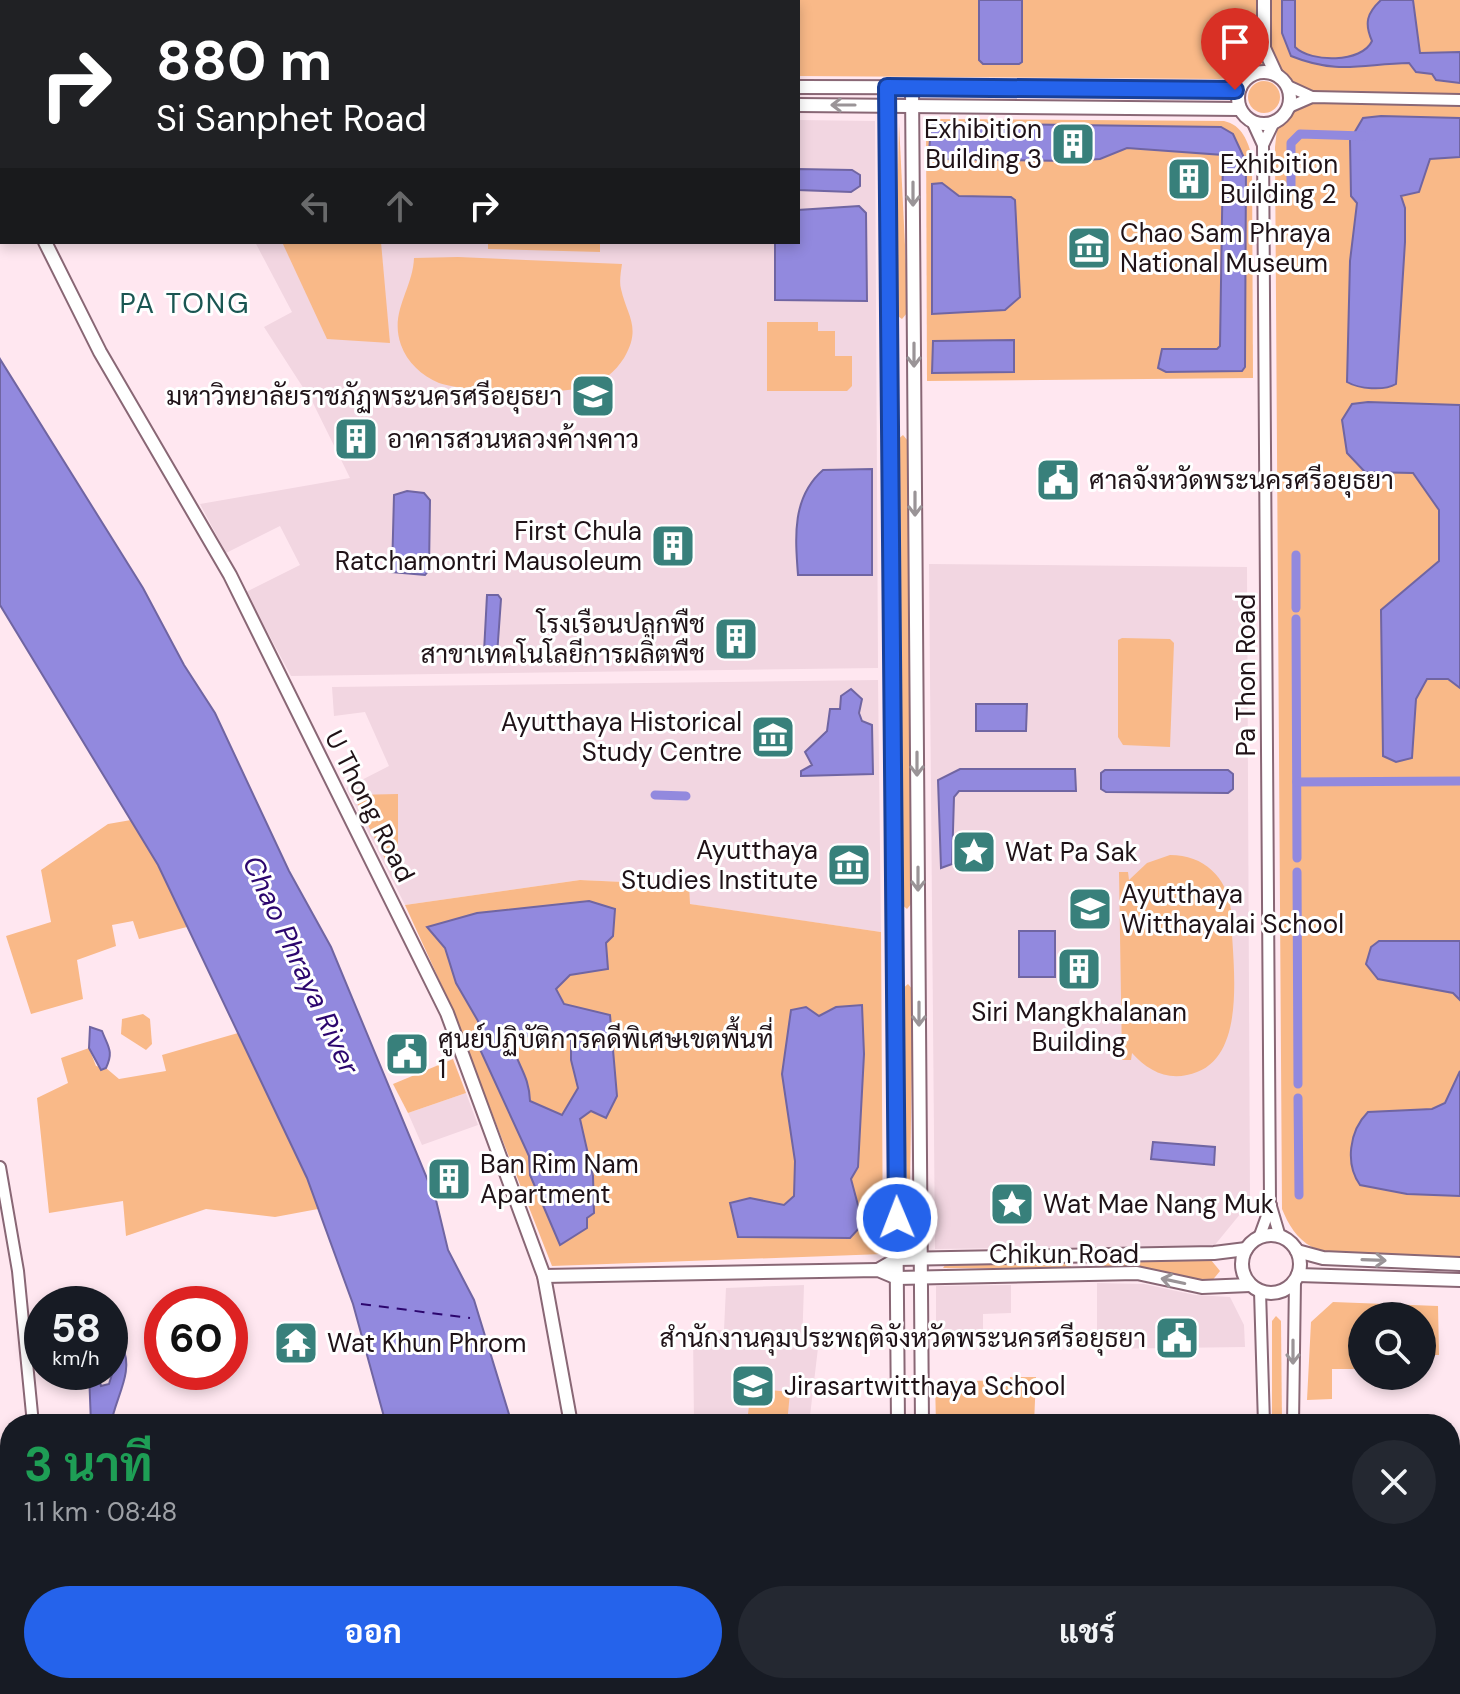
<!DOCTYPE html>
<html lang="th">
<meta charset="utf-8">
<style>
:root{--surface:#171b24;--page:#242831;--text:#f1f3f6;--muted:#9ea1a6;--accent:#2563eb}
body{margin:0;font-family:"DM Sans",Sarabun,sans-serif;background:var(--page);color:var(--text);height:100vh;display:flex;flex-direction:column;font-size:30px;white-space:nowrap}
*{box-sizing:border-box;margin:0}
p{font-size:26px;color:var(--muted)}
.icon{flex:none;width:44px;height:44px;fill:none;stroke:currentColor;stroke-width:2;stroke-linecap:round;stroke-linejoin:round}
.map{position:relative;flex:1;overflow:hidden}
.details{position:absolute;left:0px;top:1414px;width:1460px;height:280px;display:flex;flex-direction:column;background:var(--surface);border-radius:32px 32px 0 0;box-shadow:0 4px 12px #0003}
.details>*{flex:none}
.banner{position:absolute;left:0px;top:0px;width:800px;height:244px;box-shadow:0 4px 12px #0003;background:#202124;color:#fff;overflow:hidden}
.buttons{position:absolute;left:1348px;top:1302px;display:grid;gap:16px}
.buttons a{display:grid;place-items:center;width:88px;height:88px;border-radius:50%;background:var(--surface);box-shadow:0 4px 12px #0003;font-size:40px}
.speed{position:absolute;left:24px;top:1286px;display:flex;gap:16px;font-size:40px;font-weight:700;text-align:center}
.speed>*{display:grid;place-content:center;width:104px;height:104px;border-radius:50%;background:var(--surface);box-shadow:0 4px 12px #0003;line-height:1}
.speed small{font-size:20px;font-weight:400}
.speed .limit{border:12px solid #d22;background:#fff;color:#111}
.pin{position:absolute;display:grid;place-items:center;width:68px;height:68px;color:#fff;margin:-82px -34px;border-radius:50% 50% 50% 0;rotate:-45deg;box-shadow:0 0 8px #0007}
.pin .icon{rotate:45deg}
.me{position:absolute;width:88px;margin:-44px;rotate:359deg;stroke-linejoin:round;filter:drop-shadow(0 0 6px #0008)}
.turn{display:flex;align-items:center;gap:28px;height:168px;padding:0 24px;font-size:36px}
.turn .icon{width:104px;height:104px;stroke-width:2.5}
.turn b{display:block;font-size:56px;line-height:68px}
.lanes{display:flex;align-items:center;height:76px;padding:0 24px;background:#0003;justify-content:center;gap:40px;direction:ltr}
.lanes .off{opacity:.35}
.round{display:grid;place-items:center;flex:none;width:84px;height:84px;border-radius:42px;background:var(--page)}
.headline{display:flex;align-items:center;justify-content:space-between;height:136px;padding:0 24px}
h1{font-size:48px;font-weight:700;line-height:60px;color:#1e9e55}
.button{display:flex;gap:16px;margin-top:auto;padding:16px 24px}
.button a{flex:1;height:92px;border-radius:48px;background:var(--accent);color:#fff;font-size:32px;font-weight:700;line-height:92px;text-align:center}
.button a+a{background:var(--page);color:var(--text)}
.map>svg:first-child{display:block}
</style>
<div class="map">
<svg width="1460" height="1694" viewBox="0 0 1460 1694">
<rect width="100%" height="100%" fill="#ffe7f0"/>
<!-- built -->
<g fill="#f2d6e1">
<path d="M0,0h312l1,2h-311v56z"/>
<path d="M798,120l77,1 3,547 -587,8 -45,-84 54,-27 -20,-39 -54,27 -26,-49 150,-26 -37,-75 -49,-76 28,-15 -37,-70h543z"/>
<path d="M929,564l318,3 3,635 -36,44 -279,3z"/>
<path d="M878,680l3,252 -192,-28 -1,-19 -108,-5 -175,25 -59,-117 43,-22 -24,-54 -31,4 -2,-29z"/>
<path d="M466,1093l12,32 -56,20 -14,-32z"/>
<path d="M1097,1283l47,1 51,11 35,2 14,28 1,22 -148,2z"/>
<path d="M804,1285l-2,61 16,2 -9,76h-115l-1,-93 31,-1 2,-42z"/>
<path d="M1011,1285v28l-28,1v20h-47v-48z"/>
</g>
<!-- green -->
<g fill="#f9b988">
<path d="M726,0h734v1259c-38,-1 -117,4 -148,-12 -15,-8 -24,-23 -30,-38l-7,-1062 2,-18 16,-19 1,-25 -17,-17c-22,0 -36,9 -58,11l-421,-3v-74z"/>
<circle cx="1264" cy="97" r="16"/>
<path d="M926,119l298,2c18,4 24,20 28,37l1,220 -326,3z"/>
<path d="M899,123l8,163v27l-5,6 -7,-5z"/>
<path d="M282,242h99l9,101 -63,-4z"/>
<path d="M488,242h112v10l-112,-3z"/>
<path d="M458,257l164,7c-1,7 -3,18 -1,25 6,27 21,38 3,69 -9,14 -22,25 -38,29 -26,8 -122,5 -147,-4 -17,-7 -32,-21 -38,-38 -12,-33 12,-56 13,-87z"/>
<path d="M767,322h51v9h17v25h17v30l-5,5h-80z"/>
<path d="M903,435l5,6 4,462 -5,6 -7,-6 -4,-462z"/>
<path d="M1122,638l48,1 4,4 -4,104 -47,-2 -5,-8v-97z"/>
<path d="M398,794v74l-8,1 -37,-74z"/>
<path d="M131,820l27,45 29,62 -48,12 -6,-18 -21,4 4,21 -39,14 6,39 -52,15 -25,-78 45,-14 -10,-52 67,-46z"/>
<path d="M953,841l36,1v20l-13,9 -22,-2z"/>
<path d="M1170,855c34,0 57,22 61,55 0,48 21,153 -44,165 -22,5 -41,-6 -55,-22l-1,7h-9l-3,-188h9l1,8 18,-17z"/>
<path d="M580,880l109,5 1,19 191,28 2,322 -331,12 -110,-280 -37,-81z"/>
<path d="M908,984l5,6 -4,259 -8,-259z"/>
<path d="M143,1014l7,5 2,25 -6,6 -25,-16 1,-15z"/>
<path d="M238,1033l69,145 11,31 -43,8 -69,-8 -80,27 -3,-35 -74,12 -12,-115 31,-15 -7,-25 28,-10 7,18 10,2 13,11 47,-8 -4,-16z"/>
<path d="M453,1059l13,34 -58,20 -15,-29z"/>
<path d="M1211,1260l9,11 -9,11 -113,-16 2,-4z"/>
<path d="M1069,1263l3,6 -129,-1 3,-4z"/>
<path d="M1333,1302l105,4 1,49h-17v-39h-60v53h-30v30l-25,1 4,-78z"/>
<path d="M1276,1316l5,5 1,103h-10v-103z"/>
<path d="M1010,1377h26l-2,47h-98l-1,-42 75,-2z"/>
<path d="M751,1388l39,4 -3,32 -40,-1z"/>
<rect x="939" y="1684" width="135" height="10"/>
</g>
<!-- water -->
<g fill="#9289de" stroke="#7065a2" stroke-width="2" fill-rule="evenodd">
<path d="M979,0h43v62l-3,2h-36l-4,-4z"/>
<path d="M1282,0h13v47c16,16 67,16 77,-6 -8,-18 -5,-28 9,-41h32l7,53 40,-1v31l-24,-3 -4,-6 -16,-2 -7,-9c-47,1 -71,12 -118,-7l-9,-23z"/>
<path d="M1381,116l79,2v39l-30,2 -11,33 -18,4 4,12v34l-9,142c-12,7 -37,5 -49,-2l3,-121 7,-58 -6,-7 -1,-56 13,-22z"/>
<path d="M934,123l287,4 12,7 13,28 -1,205 -3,4 -76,1 -8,-4 4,-19h55l3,-3 3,-191 -96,-7 -27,11 -28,2 -138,-2 -5,-6 2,-27z"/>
<path d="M798,169l54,1 8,5v11l-9,6 -53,-2z"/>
<path d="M942,183l17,13 52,1 4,3 5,97 -15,13 -73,4v-130z"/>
<path d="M859,206l7,7 1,88 -92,-1v-58h23v-32z"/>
<path d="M1014,340v32l-82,1 1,-32z"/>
<path d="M0,359l143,229 41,77 31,48 74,158 42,76 105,253 12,50 26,50 38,124h-126l-33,-120 -46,-126 -149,-313 -158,-260z"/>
<path d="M1368,402l92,3v283l-12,-9h-21l-11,20 -4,59 -16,4 -13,-6 -2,-146 58,-49v-51l-26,-37 -48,-1 -18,-19 -5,-33 10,-16z"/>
<path d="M872,469v106h-74c-3,-39 -6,-78 25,-105z"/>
<path d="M407,491l17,2 6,7 -1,70 -4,5 -33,-3 2,-77z"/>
<path d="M487,595h11l3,4 -4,56 -13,-3z"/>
<path d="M851,689l11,10 -3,14 3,8 10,4 1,49 -72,2v-5l11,-6 -7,-13 22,-21 3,-22h10l1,-13z"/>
<path d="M976,704h51l-1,27h-50z"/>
<path d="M960,769h115l1,22h-117l-5,6 -2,67 -11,4 -3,-88z"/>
<path d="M1105,770h123l5,4v15l-5,4 -122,-1 -5,-3v-16z"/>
<path d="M589,901l26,8 -2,27 -7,7 2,26 -38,6 -14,14 8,15 46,11 7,81 -11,22 -15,-7 -11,8 13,57 1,37 -7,5v10l-27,17 -30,-70 -1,-19 -51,-111v-24l-22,-38 -11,-35 -18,-21 50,-14zM551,1031l20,8v21l7,28 -16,27 -32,-14c-1,-27 -13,-35 -19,-61z"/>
<rect x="1019" y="931" width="36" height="46"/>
<path d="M1379,941h81v59l-7,-7 -75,-14 -12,-15 5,-17z"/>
<path d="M862,1005l2,49 -6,113 -7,12 12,45 -13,14 -112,-1 -8,-34 20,-5 34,7 10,-9 1,-35 -13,-87 9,-64 15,-3 13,9 17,-9z"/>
<path d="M90,1027l12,4c6,16 12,20 4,37l-5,2 -12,-22z"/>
<path d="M1460,1071v125l-53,-2 -47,-9c-15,-21 -11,-54 8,-73l64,-3 13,-6z"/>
<path d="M1153,1142l62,5 -1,18 -63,-6z"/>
<path d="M110,1342l12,4c13,25 -7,52 -11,78h-20l-2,-52h8l4,14 8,-2 4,-13z"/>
<path d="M401,1684h113l-1,10h-114z"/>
</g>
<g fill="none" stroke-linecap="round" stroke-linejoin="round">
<!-- canal -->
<g stroke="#9289de" stroke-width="9">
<path d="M0,44l2,4"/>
<path d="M1291,188v-45l9,-9 64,2"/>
<path d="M1296,555v53"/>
<path d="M1296,619l1,239"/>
<path d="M1297,782l163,-1"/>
<path d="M655,795l31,1"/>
<path d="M1297,872l1,212"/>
<path d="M1298,1098l1,97"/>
</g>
<!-- ferry -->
<path stroke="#2c066e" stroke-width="2" stroke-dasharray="10 8" stroke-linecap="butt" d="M361,1304l109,14"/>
<!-- minor casing -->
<g stroke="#896775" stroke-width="14">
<g id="minor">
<path d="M1288,86l24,11"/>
<path d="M1289,107l23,-10 148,3"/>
<path d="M1252,121l11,24 7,1058 10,34"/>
<path d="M1263,145l11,-23"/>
<path d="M0,1167l18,104 15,153"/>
<path d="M1259,1238l12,-33"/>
<path d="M1260,1291l4,133"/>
<path d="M1293,1424l2,-144"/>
<path d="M0,1575l10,-13"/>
<path d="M1266,1684v10"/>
<path d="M1295,1684v10"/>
</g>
</g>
<!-- major casing -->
<g stroke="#896775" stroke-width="16">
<g id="major">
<path d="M1264,0v48l12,26"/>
<circle cx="1264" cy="98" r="26"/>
<path d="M0,81h2"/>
<path d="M798,87l442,1"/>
<path d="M887,87l11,1337"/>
<path d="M912,87l10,1337"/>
<path d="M0,99h2"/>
<path d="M798,105l442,4"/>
<path d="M0,134l2,5"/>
<path d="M45,242l55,110 130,223 217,438 97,263 27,148"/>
<circle cx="1271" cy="1264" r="29"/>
<path d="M1297,1251l26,7 137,6"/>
<path d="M878,1270l19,-11 317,-6 32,-4"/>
<path d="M1298,1275l162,5"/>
<path d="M544,1276l334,-6 19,8 240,-5 65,14 48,-2"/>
<path d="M900,1684v10"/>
<path d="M924,1684v10"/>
<path d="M578,1694l1,-10"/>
</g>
</g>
<!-- minor -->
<use href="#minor" stroke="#fff" stroke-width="10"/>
<!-- major -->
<use href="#major" stroke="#fff" stroke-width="12"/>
</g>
<!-- one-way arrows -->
<defs><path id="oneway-shaft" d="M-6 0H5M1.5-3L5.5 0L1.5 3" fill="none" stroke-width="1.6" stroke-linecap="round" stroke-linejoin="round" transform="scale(2)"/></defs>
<g stroke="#9a9497">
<use href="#oneway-shaft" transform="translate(843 105) rotate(-180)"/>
<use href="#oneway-shaft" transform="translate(913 194) rotate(90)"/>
<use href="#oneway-shaft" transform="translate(914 355) rotate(90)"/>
<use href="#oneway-shaft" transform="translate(915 504) rotate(90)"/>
<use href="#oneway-shaft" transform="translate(917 764) rotate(90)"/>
<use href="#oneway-shaft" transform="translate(918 879) rotate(90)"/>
<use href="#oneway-shaft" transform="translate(919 1014) rotate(90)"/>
<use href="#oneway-shaft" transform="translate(1374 1260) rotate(2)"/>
<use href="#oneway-shaft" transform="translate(1173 1281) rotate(-168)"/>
<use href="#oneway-shaft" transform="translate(1293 1352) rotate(90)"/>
</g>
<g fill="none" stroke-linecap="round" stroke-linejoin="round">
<!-- route casing -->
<g stroke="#184099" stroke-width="20">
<path id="route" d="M897,1218l-10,-1131 348,3"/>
</g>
<!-- route -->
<use href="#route" stroke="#2563eb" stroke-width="14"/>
</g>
<!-- icons -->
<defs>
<g id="building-square" transform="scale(2.3)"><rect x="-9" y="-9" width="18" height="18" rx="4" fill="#38807b" stroke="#fff"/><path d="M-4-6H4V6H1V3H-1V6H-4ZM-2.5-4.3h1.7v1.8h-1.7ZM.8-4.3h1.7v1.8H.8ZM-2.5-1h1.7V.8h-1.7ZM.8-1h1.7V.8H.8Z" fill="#fff"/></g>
<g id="museum-square" transform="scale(2.3)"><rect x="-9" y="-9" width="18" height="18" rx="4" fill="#38807b" stroke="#fff"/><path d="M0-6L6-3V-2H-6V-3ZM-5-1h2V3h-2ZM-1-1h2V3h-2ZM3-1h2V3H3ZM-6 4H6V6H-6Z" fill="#fff"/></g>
<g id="university-square" transform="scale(2.3)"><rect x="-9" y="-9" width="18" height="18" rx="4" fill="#38807b" stroke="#fff"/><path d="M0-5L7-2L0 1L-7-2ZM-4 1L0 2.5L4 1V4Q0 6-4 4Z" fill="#fff"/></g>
<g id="civic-square" transform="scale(2.3)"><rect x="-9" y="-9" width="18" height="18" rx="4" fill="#38807b" stroke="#fff"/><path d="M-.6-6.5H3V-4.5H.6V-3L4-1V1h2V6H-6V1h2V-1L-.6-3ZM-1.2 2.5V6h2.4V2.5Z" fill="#fff"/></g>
<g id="sight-square" transform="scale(2.3)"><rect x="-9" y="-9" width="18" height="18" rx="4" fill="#38807b" stroke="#fff"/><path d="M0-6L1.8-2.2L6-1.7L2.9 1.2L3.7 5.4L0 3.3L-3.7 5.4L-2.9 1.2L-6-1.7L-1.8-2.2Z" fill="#fff"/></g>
<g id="school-square" transform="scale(2.3)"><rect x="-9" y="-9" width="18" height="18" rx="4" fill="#38807b" stroke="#fff"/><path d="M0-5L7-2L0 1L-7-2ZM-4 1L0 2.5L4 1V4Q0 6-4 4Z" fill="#fff"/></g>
<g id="temple-square" transform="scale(2.3)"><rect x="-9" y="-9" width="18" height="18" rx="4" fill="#38807b" stroke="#fff"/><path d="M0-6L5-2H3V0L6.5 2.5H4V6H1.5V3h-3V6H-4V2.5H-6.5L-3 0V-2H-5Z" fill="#fff"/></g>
</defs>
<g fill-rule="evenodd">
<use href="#building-square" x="1073" y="144"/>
<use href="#building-square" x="1189" y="179"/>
<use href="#museum-square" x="1089" y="248"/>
<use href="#university-square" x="593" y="396"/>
<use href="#building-square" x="356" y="439"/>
<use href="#civic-square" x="1058" y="480"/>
<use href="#building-square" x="673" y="546"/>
<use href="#building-square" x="736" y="639"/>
<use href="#museum-square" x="773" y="737"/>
<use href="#sight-square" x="974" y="852"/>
<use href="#museum-square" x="849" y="865"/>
<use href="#school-square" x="1090" y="909"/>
<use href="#building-square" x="1079" y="969"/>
<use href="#civic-square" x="407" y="1054"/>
<use href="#building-square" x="449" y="1179"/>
<use href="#sight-square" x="1012" y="1204"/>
<use href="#civic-square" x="1177" y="1338"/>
<use href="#temple-square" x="296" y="1343"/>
<use href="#school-square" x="753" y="1386"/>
</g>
<g text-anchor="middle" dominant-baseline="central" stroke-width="6" stroke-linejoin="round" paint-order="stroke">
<!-- poi labels -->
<g font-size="26" fill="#1f1217" stroke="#fff" text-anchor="start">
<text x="1042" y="129" text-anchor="end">Exhibition<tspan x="1042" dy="30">Building 3</tspan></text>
<text x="1220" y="164">Exhibition<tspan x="1220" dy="30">Building 2</tspan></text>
<text x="1120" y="233">Chao Sam Phraya<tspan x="1120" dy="30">National Museum</tspan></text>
<text x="562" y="396" text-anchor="end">มหาวิทยาลัยราชภัฏพระนครศรีอยุธยา</text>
<text x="387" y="439">อาคารสวนหลวงค้างคาว</text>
<text x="1089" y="480">ศาลจังหวัดพระนครศรีอยุธยา</text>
<text x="642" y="531" text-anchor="end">First Chula<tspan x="642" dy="30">Ratchamontri Mausoleum</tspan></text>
<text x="705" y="624" text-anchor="end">โรงเรือนปลูกพืช<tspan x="705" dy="30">สาขาเทคโนโลยีการผลิตพืช</tspan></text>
<text x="742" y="722" text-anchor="end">Ayutthaya Historical<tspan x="742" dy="30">Study Centre</tspan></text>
<text x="818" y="850" text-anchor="end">Ayutthaya<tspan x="818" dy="30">Studies Institute</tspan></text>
<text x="1005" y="852">Wat Pa Sak</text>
<text x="1121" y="894">Ayutthaya<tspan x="1121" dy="30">Witthayalai School</tspan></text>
<text x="1079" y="1012" text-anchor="middle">Siri Mangkhalanan<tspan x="1079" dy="30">Building</tspan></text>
<text x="438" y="1039">ศูนย์ปฏิบัติการคดีพิเศษเขตพื้นที่<tspan x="438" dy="30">1</tspan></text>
<text x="480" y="1164">Ban Rim Nam<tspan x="480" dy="30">Apartment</tspan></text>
<text x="1043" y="1204">Wat Mae Nang Muk</text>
<text x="1146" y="1338" text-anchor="end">สำนักงานคุมประพฤติจังหวัดพระนครศรีอยุธยา</text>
<text x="327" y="1343">Wat Khun Phrom</text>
<text x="784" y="1386">Jirasartwitthaya School</text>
</g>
<!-- street labels -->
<g font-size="26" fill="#1f1217" stroke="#fff">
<text transform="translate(1246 675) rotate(-90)">Pa Thon Road</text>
<text transform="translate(370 806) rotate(63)">U Thong Road</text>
<text x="1064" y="1254">Chikun Road</text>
</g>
<!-- neighbourhood labels -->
<g font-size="28" letter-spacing="2" fill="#1a5652" stroke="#fff">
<text x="185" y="303">PA TONG</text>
</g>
<!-- water labels -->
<g font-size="28" font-style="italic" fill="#2c066e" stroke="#fff">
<text transform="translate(301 965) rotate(65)">Chao Phraya River</text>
</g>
</g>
</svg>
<div class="buttons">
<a><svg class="icon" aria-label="search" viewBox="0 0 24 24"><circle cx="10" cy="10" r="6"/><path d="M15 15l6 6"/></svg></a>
</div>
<div class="speed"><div>58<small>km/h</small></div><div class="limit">60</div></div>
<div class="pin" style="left:1235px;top:90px;background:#d93025"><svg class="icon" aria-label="arrive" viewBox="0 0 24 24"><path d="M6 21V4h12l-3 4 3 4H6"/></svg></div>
<svg class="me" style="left:897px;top:1218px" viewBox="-20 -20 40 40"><circle r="17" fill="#2563eb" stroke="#fff" stroke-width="3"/><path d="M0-11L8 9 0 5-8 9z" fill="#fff"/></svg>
<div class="banner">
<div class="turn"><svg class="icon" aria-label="right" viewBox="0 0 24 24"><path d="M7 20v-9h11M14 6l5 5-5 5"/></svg><div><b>880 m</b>Si Sanphet Road</div></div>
<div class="lanes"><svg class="icon off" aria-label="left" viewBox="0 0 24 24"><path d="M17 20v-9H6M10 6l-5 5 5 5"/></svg><svg class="icon off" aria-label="ahead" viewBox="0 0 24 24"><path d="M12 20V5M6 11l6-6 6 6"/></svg><svg class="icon" aria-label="right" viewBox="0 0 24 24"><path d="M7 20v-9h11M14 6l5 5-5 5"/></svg></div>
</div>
<section class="details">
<div class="headline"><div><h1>3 นาที</h1><p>1.1 km · 08:48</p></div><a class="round"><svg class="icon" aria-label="close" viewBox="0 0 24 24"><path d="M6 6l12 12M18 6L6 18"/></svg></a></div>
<div class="button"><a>ออก</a><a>แชร์</a></div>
</section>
</div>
